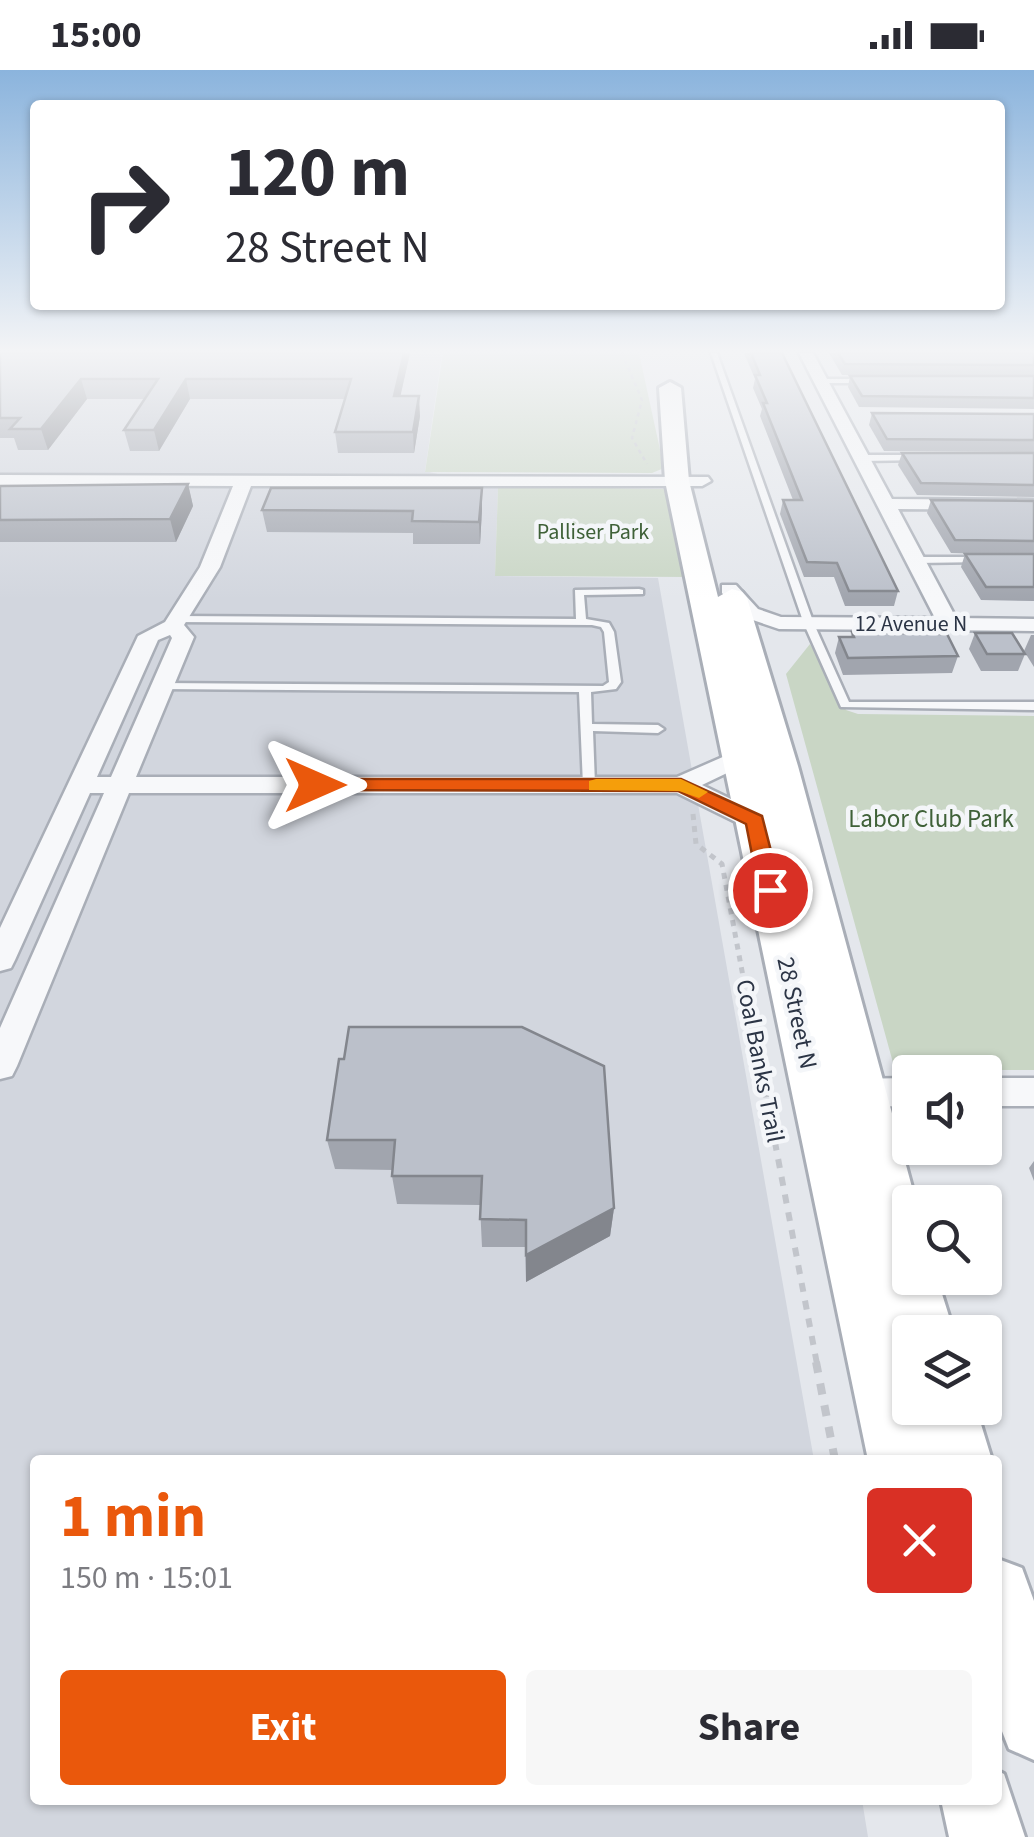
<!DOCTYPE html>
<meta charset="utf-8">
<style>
:root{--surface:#fff;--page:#f7f7f7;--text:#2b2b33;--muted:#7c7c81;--accent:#ea580c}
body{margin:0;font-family:"Source Sans 3",sans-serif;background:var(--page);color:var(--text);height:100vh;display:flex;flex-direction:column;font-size:38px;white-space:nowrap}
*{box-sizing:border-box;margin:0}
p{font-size:32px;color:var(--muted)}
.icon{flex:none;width:55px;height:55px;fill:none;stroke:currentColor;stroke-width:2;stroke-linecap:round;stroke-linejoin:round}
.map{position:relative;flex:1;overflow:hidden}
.details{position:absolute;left:30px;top:1385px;width:972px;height:350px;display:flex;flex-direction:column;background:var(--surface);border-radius:10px;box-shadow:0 2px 8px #0004}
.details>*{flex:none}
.guide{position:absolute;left:30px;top:30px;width:975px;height:210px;border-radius:10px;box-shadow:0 2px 8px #0004;background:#fff;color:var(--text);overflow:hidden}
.tools{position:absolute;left:892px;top:985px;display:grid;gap:20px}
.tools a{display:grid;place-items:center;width:110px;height:110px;border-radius:10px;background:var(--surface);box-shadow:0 2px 8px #0004;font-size:50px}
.pin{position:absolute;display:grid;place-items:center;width:85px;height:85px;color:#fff;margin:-42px;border:5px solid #fff;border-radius:50%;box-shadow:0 2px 10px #0007}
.me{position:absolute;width:110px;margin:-55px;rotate:90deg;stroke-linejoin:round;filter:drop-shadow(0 0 8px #0008)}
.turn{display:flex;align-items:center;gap:35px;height:210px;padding:0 30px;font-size:45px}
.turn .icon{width:130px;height:130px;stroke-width:2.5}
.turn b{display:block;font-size:70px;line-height:85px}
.round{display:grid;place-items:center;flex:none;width:105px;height:105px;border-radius:10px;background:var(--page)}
.head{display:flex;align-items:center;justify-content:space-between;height:170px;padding:0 30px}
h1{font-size:60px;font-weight:700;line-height:75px;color:var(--accent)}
.action{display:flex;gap:20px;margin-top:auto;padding:20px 30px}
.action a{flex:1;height:115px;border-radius:10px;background:var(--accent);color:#fff;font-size:40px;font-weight:700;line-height:115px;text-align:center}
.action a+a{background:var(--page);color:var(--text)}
.status{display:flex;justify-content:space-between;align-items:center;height:70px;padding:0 50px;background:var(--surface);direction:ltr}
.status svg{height:28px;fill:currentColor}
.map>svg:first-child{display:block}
</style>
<div class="status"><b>15:00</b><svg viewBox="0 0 49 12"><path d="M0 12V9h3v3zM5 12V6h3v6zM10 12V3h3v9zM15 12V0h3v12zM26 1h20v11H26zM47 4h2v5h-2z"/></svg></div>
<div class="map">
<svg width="1034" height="1767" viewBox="0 0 1034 1767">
<rect width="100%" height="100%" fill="#e4e7ec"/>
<!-- built -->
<path fill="#d2d6de" d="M0,283h442l-17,118 73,17 -3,88 163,2 156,882h-779v340h827l6,37h-868z"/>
<!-- green -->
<g fill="#c9d6c5">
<path d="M443,283h196l25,115 -12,5 -227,-1z"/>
<path d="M504,416l159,3 9,5 20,83 -197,-1 3,-88z"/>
<path d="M810,574l36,66 12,4 176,2v354h-139l-109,-396z"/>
</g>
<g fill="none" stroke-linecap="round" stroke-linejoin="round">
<!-- service casing -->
<g stroke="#a9aeb7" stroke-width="5">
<g id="service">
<path d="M711,283h6l97,271 35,78h185v8l-193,-3 -37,-83z"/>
<path d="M819,309h49l4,2 -4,2h-46z"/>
<path d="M920,385l3,1v4l-61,1 -4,-3 4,-3z"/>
<path d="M982,487l5,3 -2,2 -69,1 -5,-3 5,-3z"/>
<path d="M639,519l4,1v4l-59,1 2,24 23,4 5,9 7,50 -5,7 -25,3 1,32 66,1 6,4 -6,4 -65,-2 2,54 -6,4 -6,-4 -4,-93 -418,-3 -6,-3 6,-3 442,3 6,-4 -5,-50 -3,-5 -9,-2 -416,-3 -5,-3 5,-3 400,3 -1,-29z"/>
</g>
</g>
<!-- minor casing -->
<g stroke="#a9aeb7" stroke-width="5">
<g id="minor">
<path d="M799,283h14l79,146 142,1v10l-136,-1 58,109 78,1v12l-255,-2 -35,-12 -22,-24v-8h14l22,24 23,8 154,1z"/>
<path d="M0,405l708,2 3,4 -9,5h-451l-31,81 -36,58 10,12 -58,140h541l64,-28 12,8 -3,5 -48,23 62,30 4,6 -4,6h-18l-69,-34h-548l-112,273 -5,10 -12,3v-51l104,-235h-14l-75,167 -4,8 -11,3v-43l138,-292 27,-14 35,-55 33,-81 -233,-1zM170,565l2,3 -61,139h-14l61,-137z"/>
<path d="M910,1008v28l-62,1 -12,-4 -5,-10 5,-10 12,-4z"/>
<rect x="985" y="1008" width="49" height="28"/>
</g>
</g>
<!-- secondary casing -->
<g stroke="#a9aeb7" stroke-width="6">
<g id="secondary">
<path d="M670,312l11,6 8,93 29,116 14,-8 10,3 5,6 51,168 118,436h-6v76h27l17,54h-44v22l-10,-17 10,42v29h66l16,52h-62l-3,-13 3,13h-62l-203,-979 -6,-93z"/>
<path d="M998,1489l24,9 12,33v159l-25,-11 -11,-28z"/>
<path d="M998,1701l6,3 21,63h-76l-8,-37h57z"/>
</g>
</g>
<!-- path-far3 -->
<path stroke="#c2c5cb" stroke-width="2.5" stroke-dasharray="4 4" stroke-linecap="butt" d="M622,283l20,47 -10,38 15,26"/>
<!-- path-far2 -->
<path stroke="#c2c5cb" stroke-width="5" stroke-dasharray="6 6" stroke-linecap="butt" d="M693,744l3,30 26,20 26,139"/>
<!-- path-far1 -->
<path stroke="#c2c5cb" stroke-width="6" stroke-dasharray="9 9" stroke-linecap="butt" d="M748,930l69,364"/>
<!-- path -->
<path stroke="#c2c5cb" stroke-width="8" stroke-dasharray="11 11" stroke-linecap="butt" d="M816,1292l19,98"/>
<!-- service -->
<use href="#service" fill="#f7f8fa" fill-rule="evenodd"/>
<!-- minor -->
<use href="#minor" fill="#f7f8fa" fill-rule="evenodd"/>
<!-- secondary -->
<use href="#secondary" fill="#fff" fill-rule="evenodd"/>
</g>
<!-- wall -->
<g fill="#a1a5ae">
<path d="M0,283h410l-10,43 20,20 -6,37h-76l-3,-21 10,-33h-155l-31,52h-29l-6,-21 21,-31h-58l-39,51h-30l-4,-12h-14z"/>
<path d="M744,283h38l116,238 -4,15h-49l-11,-29h-30l-24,-63 3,-14h10l-33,-84 2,-7 -9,-21 2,-9z"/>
<path d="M829,283h205v56l-175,-2 -11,-20 2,-11h44l-52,-1z"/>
<path d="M872,343l162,1v38l-150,-1 -15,-26z"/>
<path d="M902,383h132v44l-117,-2 -19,-30z"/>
<path d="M188,414l5,22 -17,36h-176v-56z"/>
<path d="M931,430l103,1v100l-53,-1 -20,-33 4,-13h20l-34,-1 -24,-40z"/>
<path d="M262,440h220l-2,34h-67v-11l-146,-1z"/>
<path d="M852,562l106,24 -6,17 -109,2 -8,-22 4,-16h12z"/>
<path d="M975,563l50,21 -7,17h-37l-12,-22z"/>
<path d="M1031,565h3v32l-10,-16z"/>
<path d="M339,989l275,149 -4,28 -84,46 -1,-35h-43l-2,-42 -83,-1 -5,-28 1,-6 -58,-1 -8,-29z"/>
<path d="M1034,1091v20l-5,-13z"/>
</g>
<!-- shaded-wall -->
<g fill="#83868d">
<path d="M404,283h6l-14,63 -2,-20z"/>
<path d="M81,309l6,20 -39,51 -7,-21z"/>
<path d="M186,309l4,20 -31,52 -5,-21z"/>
<path d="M419,326l1,20 -6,37 -1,-21z"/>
<path d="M188,414l5,22 -17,36 -6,-23z"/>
<path d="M482,418v22l-2,34 -1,-22z"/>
<path d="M614,1138l-4,28 -84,46v-27z"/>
</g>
<!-- building -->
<g fill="#bbc0ca" stroke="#83868d" stroke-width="2.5">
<path d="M0,283h404l-10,43h25l-6,36h-78l16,-53h-165l-32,51h-30l34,-51h-77l-40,50h-31l10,-11h-20z"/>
<path d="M751,283h31l116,238h-49l-12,-28 -30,-1 -24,-62h19l-39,-97h4l-12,-28h5z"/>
<path d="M838,283h196v12l-189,-1z"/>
<path d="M850,306h184v22l-172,-2z"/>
<path d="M872,343l162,1v26l-147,-1z"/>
<path d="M902,383h132v32l-113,-2z"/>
<path d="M188,414l-18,35 -170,1v-34z"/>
<path d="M271,418h211l-3,34 -67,-1 1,-10 -151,-1z"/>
<path d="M931,430l103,1v40l-79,-1z"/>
<path d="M965,484h69v33h-48z"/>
<path d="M852,562l95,2 11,22 -110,2 -9,-21h15z"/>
<path d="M975,563h37l13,21h-38z"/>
<path d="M349,957h173l82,39 10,142 -88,47v-35l-46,-1 2,-43h-90l3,-36h-68l12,-81h5z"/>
</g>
<!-- sky -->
<linearGradient id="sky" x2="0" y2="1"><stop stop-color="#8bb4dd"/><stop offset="0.53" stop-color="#f3f4f6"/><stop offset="1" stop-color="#f3f4f6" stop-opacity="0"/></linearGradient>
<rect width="1034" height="530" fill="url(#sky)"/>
<!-- route -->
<path fill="#ea580c" stroke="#983908" stroke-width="2.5" d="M315,709h366l81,37 19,74 -11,7 -11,-7 -13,-66 -68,-33 -370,-1 -3,-5z"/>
<!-- slow -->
<path fill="#f59e0b" d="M596,709h85l27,13 -9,6 -20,-7 -90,-1v-9z"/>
<g text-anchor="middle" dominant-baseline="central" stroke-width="9" stroke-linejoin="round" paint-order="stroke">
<!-- far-park labels -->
<g font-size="22" fill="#3f6138" stroke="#f4f6f9">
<text x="593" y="462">Palliser Park</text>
</g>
<!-- far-street labels -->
<g font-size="22" fill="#2b3445" stroke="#f4f6f9">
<text x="911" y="554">12 Avenue N</text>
</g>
<!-- park labels -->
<g font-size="25" fill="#3f6138" stroke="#f4f6f9">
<text x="931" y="749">Labor Club Park</text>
</g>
<!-- street labels -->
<g font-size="25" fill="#2b3445" stroke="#f4f6f9">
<text transform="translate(797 943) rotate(78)">28 Street N</text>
<text transform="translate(760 991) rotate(79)">Coal Banks Trail</text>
</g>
</g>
</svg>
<div class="tools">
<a><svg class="icon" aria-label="sound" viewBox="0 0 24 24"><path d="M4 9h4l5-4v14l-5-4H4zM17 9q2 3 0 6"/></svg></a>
<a><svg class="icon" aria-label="search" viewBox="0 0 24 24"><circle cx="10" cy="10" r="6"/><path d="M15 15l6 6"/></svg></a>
<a><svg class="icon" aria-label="layers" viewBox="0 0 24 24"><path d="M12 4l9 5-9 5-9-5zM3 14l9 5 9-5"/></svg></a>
</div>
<div class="pin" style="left:770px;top:820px;background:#d93025"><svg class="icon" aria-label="arrive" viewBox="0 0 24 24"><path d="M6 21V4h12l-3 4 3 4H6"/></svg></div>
<svg class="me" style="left:315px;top:715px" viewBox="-20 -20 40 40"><path d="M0-17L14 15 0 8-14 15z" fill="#ea580c" stroke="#fff" stroke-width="4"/></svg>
<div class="guide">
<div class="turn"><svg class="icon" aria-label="right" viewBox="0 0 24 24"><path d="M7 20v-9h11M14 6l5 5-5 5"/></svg><div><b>120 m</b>28 Street N</div></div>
</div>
<section class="details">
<div class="head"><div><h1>1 min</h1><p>150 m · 15:01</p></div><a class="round" style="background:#d93025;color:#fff"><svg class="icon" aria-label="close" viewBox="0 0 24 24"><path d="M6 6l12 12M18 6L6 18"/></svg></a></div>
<div class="action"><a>Exit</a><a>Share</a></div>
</section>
</div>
